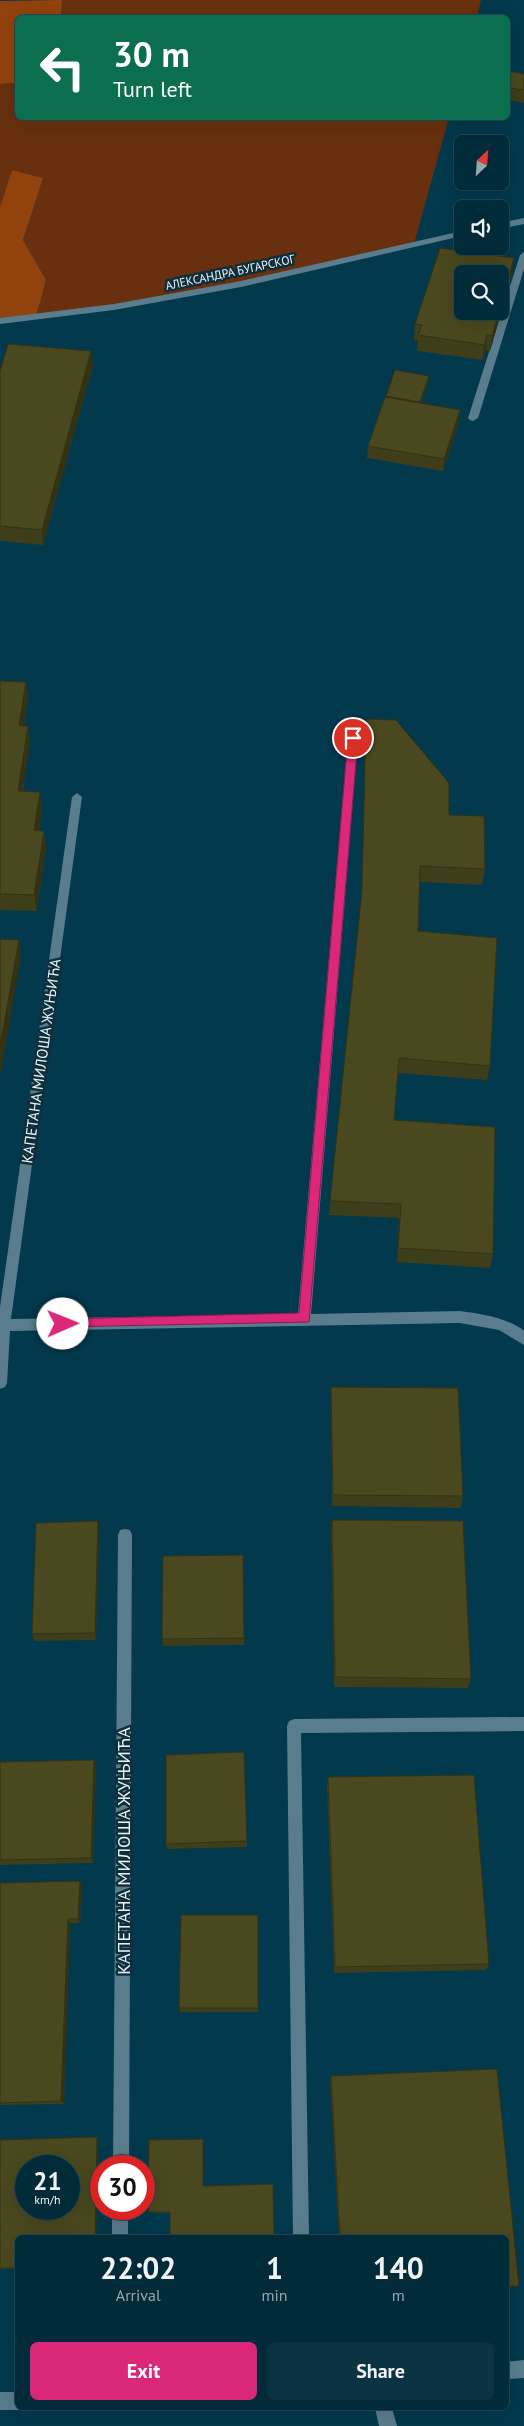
<!DOCTYPE html>
<meta charset="utf-8">
<style>
:root{--surface:#022b39;--page:#0c3341;--text:#f1f3f6;--muted:#96a7ae;--line:#234753;--accent:#db2777}
body{margin:0;font-family:"PT Sans",sans-serif;background:var(--page);color:var(--text);height:100vh;display:flex;flex-direction:column;font-size:19px;white-space:nowrap}
*{box-sizing:border-box;margin:0}
p{font-size:16px;color:var(--muted)}
.icon{flex:none;width:28px;height:28px;fill:none;stroke:currentColor;stroke-width:2;stroke-linecap:round;stroke-linejoin:round}
.map{position:relative;flex:1;overflow:hidden}
.drawer{position:absolute;left:15px;top:2235px;width:494px;height:175px;display:flex;flex-direction:column;background:var(--surface);border-radius:8px;box-shadow:0 5px 20px #0002,0 0 0 1px var(--line)}
.drawer>*{flex:none}
.banner{position:absolute;left:15px;top:15px;width:495px;height:105px;border-radius:8px;box-shadow:0 5px 20px #0002,0 0 0 1px var(--line);background:#0b6e4f;color:#fff;overflow:hidden}
.needle{width:32px;rotate:25deg}
.tools{position:absolute;left:454px;top:135px;display:grid;gap:10px}
.tools a{display:grid;place-items:center;width:55px;height:55px;border-radius:8px;background:var(--surface);box-shadow:0 5px 20px #0002,0 0 0 1px var(--line);font-size:25px}
.speed{position:absolute;left:15px;top:2155px;display:flex;gap:10px;font-size:25px;font-weight:700;text-align:center}
.speed>*{display:grid;place-content:center;width:65px;height:65px;border-radius:50%;background:var(--surface);box-shadow:0 5px 20px #0002,0 0 0 1px var(--line);line-height:1}
.speed small{font-size:12px;font-weight:400}
.speed .limit{border:8px solid #d22;background:#fff;color:#111}
.pin{position:absolute;display:grid;place-items:center;width:42px;height:42px;color:#fff;margin:-21px;border:2px solid #fff;border-radius:50%;box-shadow:0 1px 5px #0007}
.me{position:absolute;width:55px;margin:-28px;rotate:89deg;stroke-linejoin:round;filter:drop-shadow(0 0 4px #0008)}
.turn{display:flex;align-items:center;gap:18px;height:105px;padding:0 15px;font-size:22px}
.turn .icon{width:65px;height:65px;stroke-width:2.5}
.turn b{display:block;font-size:35px;line-height:42px}
.eta{display:flex;justify-content:space-evenly;align-items:center;height:85px;text-align:center}
.eta b{font-size:30px;font-weight:700;line-height:35px}
.button{display:flex;gap:10px;margin-top:auto;padding:10px 15px}
.button a{flex:1;height:58px;border-radius:8px;background:var(--accent);color:#fff;font-size:20px;font-weight:700;line-height:58px;text-align:center}
.button a+a{background:var(--page);color:var(--text)}
.map>svg:first-child{display:block}
</style>
<div class="map">
<svg width="524" height="2426" viewBox="0 0 524 2426">
<rect width="100%" height="100%" fill="#02394c"/>
<!-- green -->
<g fill="#68300e">
<path d="M62,0h419l-4,18h-416z"/>
<path d="M17,83l1,35h431l-35,126 -212,47 -166,26 10,-37 -23,-40 20,-62 -31,-8 -12,37v-123z"/>
</g>
<!-- forest -->
<g fill="#92420c">
<path d="M62,0l-1,17 -43,1 -1,65 -17,1v-83z"/>
<path d="M12,170l31,8 -20,62 23,40 -10,37 -36,4v-114z"/>
</g>
<g fill="none" stroke-linecap="round" stroke-linejoin="round">
<!-- minor -->
<g fill="#5a7d8d" fill-rule="evenodd">
<path d="M524,218v6l-24,5v-6z"/>
<path d="M462,231v5l-221,51 -127,23 -114,14v-6l114,-14 127,-23z"/>
<path d="M524,252v17l-46,149 -5,3 -3,-1 -2,-2 52,-163z"/>
<path d="M353,734l5,4 -47,576 149,-3c22,3 43,6 62,18l2,2v14l-25,-15 -39,-7 -450,8 -3,52 -2,4 -5,2v-82l72,-510 5,-4 5,4 -71,522 287,-5 50,-576z"/>
<path d="M125,1529l5,1 2,5 -3,631h-16l5,-631 2,-5z"/>
<path d="M524,1717v14l-223,2 8,505h-16l-6,-512 2,-5 5,-2z"/>
<rect x="112" y="2209" width="16" height="29"/>
<path d="M524,2360v18l-18,1v-17z"/>
<path d="M0,2392h18v16h5l-5,2h-18z"/>
<path d="M375,2408h17l5,18h-18z"/>
</g>
</g>
<!-- wall -->
<g fill="#3f3e1a">
<path d="M508,71l16,3v29l-16,-3z"/>
<path d="M514,258l-2,16 -22,77 -4,-1 -3,10 -66,-9 1,-11h-4l1,-16z"/>
<path d="M93,366l-50,179 -43,-4v-170z"/>
<path d="M428,383l-6,20 37,19 -16,49 -76,-13 1,-12 18,-49z"/>
<path d="M0,681l26,1 2,17 -4,26 4,1 2,16 -7,49 19,17 -3,22 5,1 2,16 -9,64 -37,-1z"/>
<path d="M366,719l83,96 36,54 -3,16 -62,-3 -2,49 72,135 -3,14 -89,-7 -4,47 99,134 -3,14 -93,-6 2,-44 -70,-3 33,-316 3,-163z"/>
<path d="M331,1387l132,109 -2,12 -129,-2 -1,-106z"/>
<path d="M332,1520l139,159 -3,9 -134,-1 -3,-156z"/>
<path d="M99,1529l-3,111 -62,1 -2,-7z"/>
<path d="M243,1555l1,90 -81,1 -1,-7z"/>
<path d="M244,1752l3,95 -80,2 -1,-5z"/>
<path d="M94,1760l2,6 -3,97 -93,2v-103z"/>
<path d="M328,1777l161,187 -3,6 -152,3 -7,-187z"/>
<path d="M80,1881l2,5 -2,37h-10l-6,181 -64,1v-222z"/>
<path d="M258,1915v97h-78l-1,-4z"/>
<path d="M497,2069l22,217 -4,1h-9v-49h-167l-9,-158 1,-4z"/>
<path d="M97,2137l1,3 -2,98h-78v31h-18v-129z"/>
<path d="M203,2141l-33,72h-20l-2,-1z"/>
</g>
<!-- shaded-wall -->
<g fill="#333215">
<path d="M514,258l-2,16 -22,77 2,-15 7,-25h1v-3z"/>
<path d="M487,335l-1,15 -3,10 1,-15z"/>
<path d="M91,351l2,15 -50,179 -1,-15z"/>
<path d="M429,376l-1,7 -8,26v-7z"/>
<path d="M460,410l-1,12 -16,49 1,-12z"/>
<path d="M26,682l2,17 -7,43 -2,-17z"/>
<path d="M28,726l2,16 -10,65 -2,-16z"/>
<path d="M40,792l2,16 -6,38 -2,-16z"/>
<path d="M44,831l2,16 -9,64 -3,-16z"/>
<path d="M19,940l2,16 -21,123v-32z"/>
<path d="M98,1521l1,8 -3,111 -1,-7z"/>
<path d="M94,1760l2,6 -3,97 -2,-5z"/>
<path d="M80,1881l2,5 -2,37 -2,-4z"/>
<path d="M68,1919l2,4 -6,181 -3,-3z"/>
<path d="M97,2137l1,3 -2,98h-1z"/>
<path d="M203,2139v2l1,47 -1,-2z"/>
</g>
<!-- building -->
<g fill="#49481e" stroke="#333215" fill-rule="evenodd">
<path d="M508,71l16,3v16l-16,-2z"/>
<path d="M440,248l74,10 -14,50v-34h-38v37h37l-7,25 -5,-1 -3,10 -66,-10 4,-10 -7,-1z"/>
<path d="M8,344l83,7 -49,179 -42,-4v-155z"/>
<path d="M395,370l34,6 -9,26 -34,-6z"/>
<path d="M385,397l75,13 -16,49 -76,-13z"/>
<path d="M0,681l26,1 -7,43 9,1 -10,65 22,1 -6,38 10,1 -10,64 -34,-1z"/>
<path d="M366,719l30,1 53,63v32l35,1 1,53 -65,-3 -2,65 79,7 -7,128 -91,-8 -5,62 101,7 -2,127 -95,-6 3,-44 -71,-3 32,-311z"/>
<path d="M0,939l19,1 -19,107z"/>
<path d="M331,1387l127,1 5,108 -130,-1z"/>
<path d="M332,1520l131,1 8,158 -136,-2z"/>
<path d="M98,1521l-3,112 -63,1 4,-111z"/>
<path d="M243,1555l1,83 -82,1 1,-83z"/>
<path d="M244,1752l3,89 -81,3v-89z"/>
<path d="M94,1760l-3,98 -91,2v-98z"/>
<path d="M474,1775l15,189 -154,3 -7,-190z"/>
<path d="M80,1881l-2,38h-10l-7,182 -61,2v-220z"/>
<path d="M181,1915h77v93h-79z"/>
<path d="M497,2069l22,217h-13v-48h-166l-9,-162z"/>
<path d="M97,2137l-2,101h-77v30h-18v-128zM26,2166h43v43h-43z"/>
<path d="M203,2139v47l70,-2 1,54h-104v-26h-22l1,-72z"/>
</g>
<!-- route -->
<path fill="#db2777" stroke="#8e194d" d="M353,735l5,3 -49,584 -250,5 -2,-3 6,-5 236,-6 49,-575z"/>
<g text-anchor="middle" dominant-baseline="central" stroke-width="5" stroke-linejoin="round" paint-order="stroke">
<!-- far-street labels -->
<g font-size="12" fill="#e5f5fd" stroke="#102e3a">
<text transform="translate(230 272) rotate(-12)">АЛЕКСАНДРА БУГАРСКОГ</text>
</g>
<!-- street labels -->
<g font-size="15" fill="#e5f5fd" stroke="#102e3a">
<text transform="translate(41 1061) rotate(-82)">КАПЕТАНА МИЛОША ЖУЊИЋА</text>
</g>
<!-- near-street labels -->
<g font-size="18" fill="#e5f5fd" stroke="#102e3a">
<text transform="translate(123 1851) rotate(-90)">КАПЕТАНА МИЛОША ЖУЊИЋА</text>
</g>
</g>
</svg>
<div class="tools">
<a><svg class="needle" viewBox="-14 -14 28 28"><path d="M0-13l5 13h-10z" fill="#e53935"/><path d="M0 13l5-13h-10z" fill="#96a7ae"/></svg></a>
<a><svg class="icon" aria-label="sound" viewBox="0 0 24 24"><path d="M4 9h4l5-4v14l-5-4H4zM17 9q2 3 0 6"/></svg></a>
<a><svg class="icon" aria-label="search" viewBox="0 0 24 24"><circle cx="10" cy="10" r="6"/><path d="M15 15l6 6"/></svg></a>
</div>
<div class="speed"><div>21<small>km/h</small></div><div class="limit">30</div></div>
<div class="pin" style="left:353px;top:738px;background:#d93025"><svg class="icon" aria-label="arrive" viewBox="0 0 24 24"><path d="M6 21V4h12l-3 4 3 4H6"/></svg></div>
<svg class="me" style="left:63px;top:1324px" viewBox="-20 -20 40 40"><circle r="19" fill="#fff"/><path d="M0-13L10 11 0 6-10 11z" fill="#db2777"/></svg>
<div class="banner">
<div class="turn"><svg class="icon" aria-label="left" viewBox="0 0 24 24"><path d="M17 20v-9H6M10 6l-5 5 5 5"/></svg><div><b>30 m</b>Turn left</div></div>
</div>
<section class="drawer">
<div class="eta">
<div><b>22:02</b><p>Arrival</p></div>
<div><b>1</b><p>min</p></div>
<div><b>140</b><p>m</p></div>
</div>
<div class="button"><a>Exit</a><a>Share</a></div>
</section>
</div>
